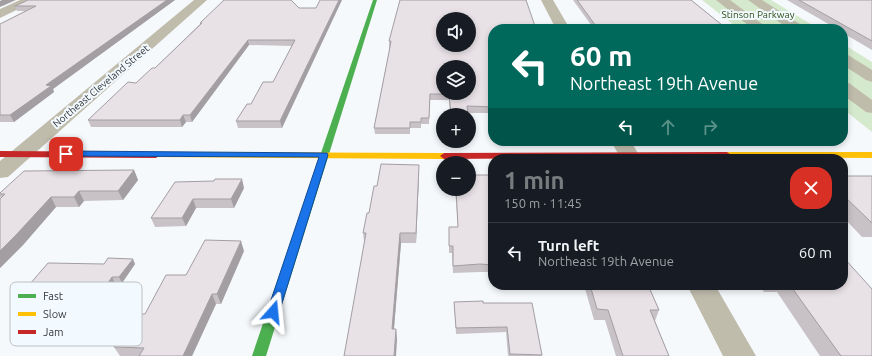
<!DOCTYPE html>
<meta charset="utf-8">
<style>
:root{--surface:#171b24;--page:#20242c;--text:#f1f3f6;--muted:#9ea1a6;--line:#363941;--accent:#787c7f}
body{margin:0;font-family:Ubuntu,sans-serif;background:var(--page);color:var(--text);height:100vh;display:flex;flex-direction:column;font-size:15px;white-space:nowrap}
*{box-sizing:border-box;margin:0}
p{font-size:13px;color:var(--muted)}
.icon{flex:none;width:22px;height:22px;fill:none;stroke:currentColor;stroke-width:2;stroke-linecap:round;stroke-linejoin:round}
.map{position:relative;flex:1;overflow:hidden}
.details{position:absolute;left:488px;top:154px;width:360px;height:136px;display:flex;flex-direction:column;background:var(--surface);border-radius:16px;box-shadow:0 2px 6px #0003}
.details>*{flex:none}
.banner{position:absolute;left:488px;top:24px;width:360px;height:122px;border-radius:16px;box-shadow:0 2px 6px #0003;background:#00695c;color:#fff;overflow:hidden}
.controls{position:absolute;left:436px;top:12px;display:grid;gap:8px}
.controls a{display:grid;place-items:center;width:40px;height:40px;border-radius:50%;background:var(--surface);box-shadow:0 2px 6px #0003;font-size:20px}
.pin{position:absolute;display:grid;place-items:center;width:34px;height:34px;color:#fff;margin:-17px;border-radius:8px;box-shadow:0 2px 6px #0006}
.me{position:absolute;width:44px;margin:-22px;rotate:18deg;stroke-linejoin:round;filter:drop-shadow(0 0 3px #0008)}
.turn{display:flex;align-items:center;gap:14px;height:84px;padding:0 16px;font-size:18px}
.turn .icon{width:52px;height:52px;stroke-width:2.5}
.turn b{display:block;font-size:28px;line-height:34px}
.lanes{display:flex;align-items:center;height:38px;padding:0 16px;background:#0003;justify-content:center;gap:20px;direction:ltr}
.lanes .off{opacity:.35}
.round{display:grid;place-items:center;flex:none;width:42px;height:42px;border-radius:16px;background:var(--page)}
.overview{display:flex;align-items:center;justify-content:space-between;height:68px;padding:0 16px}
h1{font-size:24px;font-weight:700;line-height:30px;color:var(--accent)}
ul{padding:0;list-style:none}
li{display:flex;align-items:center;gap:12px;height:60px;padding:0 16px;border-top:1px solid var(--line)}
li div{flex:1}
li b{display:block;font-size:15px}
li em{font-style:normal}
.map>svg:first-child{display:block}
</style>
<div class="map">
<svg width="872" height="356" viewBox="0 0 872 356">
<rect width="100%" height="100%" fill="#f6f9fc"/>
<!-- green -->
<g fill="#d5eacc">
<path d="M702,0h69l48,29h-80z"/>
<path d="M843,44l29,18v70l-29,-23z"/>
</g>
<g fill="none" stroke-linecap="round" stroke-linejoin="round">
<!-- street -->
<g fill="#c0bcac" fill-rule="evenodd">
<path d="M20,0h15l-2,2 -33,16v-9z"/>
<path d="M194,0h13l-199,177 -8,1v-17z"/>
<path d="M541,0h12l17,29h-14z"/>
<path d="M716,0h14l39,29h-16z"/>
<path d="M748,0h14l41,26 2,3h-16z"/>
<path d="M843,53l5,2 24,15v12l-6,-2 -23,-15z"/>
<path d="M843,82l6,1 23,17v13l-6,-1 -23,-17z"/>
<path d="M611,141h20l10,18h-20z"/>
<path d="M687,285h28l41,71h-33z"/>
</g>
<!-- fast -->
<path fill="#4caf50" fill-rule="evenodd" d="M373,0h4l-111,356h-14z"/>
<!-- slow -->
<g fill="#ffc107" fill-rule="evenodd">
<path d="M156,152l288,1 4,3 -4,3 -291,-2 -1,-2 1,-2z"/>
<path d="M727,152h145v6l-148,-1 -1,-2z"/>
</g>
<!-- jam -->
<g fill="#c62828" fill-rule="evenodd">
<path d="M0,151l156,1 4,3 -4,3 -156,-1z"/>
<path d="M727,152l4,3 -1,2 -286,2 -4,-3 4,-3z"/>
</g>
</g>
<!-- wall -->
<g fill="#c8c2c6">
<path d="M28,0h147l-122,89 1,3 -40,30h-14v-98l25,-13h-8l-2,-5z"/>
<path d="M573,0h118l36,29h-133z"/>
<path d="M787,0h85v50l-29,-17v-4h-6z"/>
<path d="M299,8h17l-34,120h-44l-2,-7 15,-17 22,-22 19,-36 -43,-1 -57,77h-6l-4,5h-91l-3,-7 67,-52 45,-44v-1z"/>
<path d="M493,29v84h-25v2h-18l-1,-15h-19l-1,24h-8v4h-11v6h-35l-1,-6 15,-76v-11z"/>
<path d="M134,170l4,10 -15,20 -39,1 -5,6h-23l-33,38 -23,23v-69l1,-1 -1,-1v-4z"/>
<path d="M419,174l-3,69h-15l-7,86h2l1,11 -33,-99 -1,-8 6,-20z"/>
<path d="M472,175h21v97h-13l-27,1 -1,-20h-3v-26h9l-3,-38h14z"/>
<path d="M843,176h29v61h-10l-19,-20z"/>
<path d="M175,182l69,6 -10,20h-38l-10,18 -31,1 -4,-9z"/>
<path d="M244,251l-23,53h-5l-24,52h-72l-6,-9 31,-33 41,-39z"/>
<path d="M135,264l-13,19h-7l-15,22h-30l-4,-5 6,-9h-39l-4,-6z"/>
<path d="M584,285h64l11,25 -4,11 14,35h-53l-11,-36h-11z"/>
<path d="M759,285h84l29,71h-52l-43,-64h-13z"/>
<path d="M454,302l29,1 59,52v1h-34l-2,-24 -50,2z"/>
</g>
<!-- shaded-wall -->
<g fill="#a29ea1">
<path d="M2,0h14l-16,7v-6z"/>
<path d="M167,0h8l-122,89 1,3 -40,30 -4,-7 36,-30z"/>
<path d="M339,0h3l-60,128 -2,-7z"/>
<path d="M248,40l1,5 -57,77 -2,-7z"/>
<path d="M183,115l3,7 -4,5 -2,-7z"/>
<path d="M419,165v9l-3,69v-10z"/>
<path d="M134,170l4,10 -15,20 -5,-9z"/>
<path d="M242,179l2,9 -10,20 -3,-9z"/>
<path d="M79,191l5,10 -5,6 -5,-10z"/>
<path d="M51,197l5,10 -33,38 -23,23v-17z"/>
<path d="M193,199l3,9 -10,18 -4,-8z"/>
<path d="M400,233l1,10 -8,97 -1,-11z"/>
<path d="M241,241l3,10 -23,53 -4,-10z"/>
<path d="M133,259l2,5 -13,19 -3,-6z"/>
<path d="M112,277l3,6 -15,22 -3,-6z"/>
<path d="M212,294l4,10 -24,52h-9z"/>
<path d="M396,329l1,11 -1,16h-2z"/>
</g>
<!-- building -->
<g fill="#e8e1e6" stroke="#a29ea1" fill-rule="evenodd">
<path d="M28,0h139l-121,85 5,1 -41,29h-10v-91l36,-18h-21z"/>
<path d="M224,0h67l8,8h17l4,-8h19l-59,121h-44l11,-17h4l12,-22h10l22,-42h-47l-58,75h-7l-3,5h-92l40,-38 8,1 16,-15h3l47,-45h-2z"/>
<path d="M400,0h126l10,29h-43v78l-26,-1 1,8h-17l-2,-20h-19l-1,24h-8v4h-11v6h-36l15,-76 2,-11h-2zM443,19h26v26h-26zM443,67h26v26h-26z"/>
<path d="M577,0h114l36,29h-129z"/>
<path d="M799,0h73v41z"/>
<path d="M381,164l38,1 -3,68h-16l-8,96h4l-2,27h-50l22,-123h-3l4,-20h2l5,-27h3z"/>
<path d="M134,170l-16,21h-39l-5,6h-23l-35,38 -16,16v-52l5,-5h-5v-1l24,-22z"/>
<path d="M469,174h2l1,1h21v90l-13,-1 -27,2v-20h-4v-19h9l-2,-38h13z"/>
<path d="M843,176h29v47l-29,-28z"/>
<path d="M215,179h27l-11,20h-38l-11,19h-31l24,-36 39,-1z"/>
<path d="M205,240l36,1 -24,53h-5l-29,62h-44l5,-8 -30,-1 20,-33h11l21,-39h20z"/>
<path d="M843,257l29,32v67h-31l-51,-71h53z"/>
<path d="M108,258l25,1 -14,18h-7l-15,22 -31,1 10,-14 -47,-1 19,-22 56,1z"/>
<path d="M590,285h58l11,25h-9l19,46h-46l-15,-46 -11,-1z"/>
<path d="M483,301v2h49l10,52 -32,-1 -3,-27 -51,1 -2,-26z"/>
</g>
<!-- route -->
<path fill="#1a73e8" stroke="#114b97" d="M66,151l261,2 1,2 -50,161 -5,1 -4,-1 -2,-4 52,-155 -256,-1 -1,-2z"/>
<g text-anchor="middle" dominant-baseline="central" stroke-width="4" stroke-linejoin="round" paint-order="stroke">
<!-- far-park labels -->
<g font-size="10" fill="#2b4d12" stroke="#f3faff">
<text x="758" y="14">Stinson Parkway</text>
</g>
<!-- far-street labels -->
<g font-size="10" fill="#34383c" stroke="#f3faff">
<text transform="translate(101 86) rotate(-40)">Northeast Cleveland Street</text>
</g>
</g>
<!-- legend -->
<rect x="10" y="282" width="132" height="64" rx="6" fill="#f3faff" stroke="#bac0c4" stroke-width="1"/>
<rect x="18" y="294" width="18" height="4" fill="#4caf50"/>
<rect x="18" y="312" width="18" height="4" fill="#ffc107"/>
<rect x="18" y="330" width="18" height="4" fill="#c62828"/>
<g font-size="11" fill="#34383c">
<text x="43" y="300">Fast</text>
<text x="43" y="318">Slow</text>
<text x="43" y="336">Jam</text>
</g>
</svg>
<div class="controls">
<a><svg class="icon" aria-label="sound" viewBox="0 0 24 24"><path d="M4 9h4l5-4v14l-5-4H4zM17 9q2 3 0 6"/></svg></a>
<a><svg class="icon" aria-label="layers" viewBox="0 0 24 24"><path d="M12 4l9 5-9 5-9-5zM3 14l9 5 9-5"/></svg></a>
<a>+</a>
<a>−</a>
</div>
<div class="pin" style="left:66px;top:154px;background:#d93025"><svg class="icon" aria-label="arrive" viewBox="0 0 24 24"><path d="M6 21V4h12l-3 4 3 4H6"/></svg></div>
<svg class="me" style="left:273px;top:312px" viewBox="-20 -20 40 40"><path d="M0-17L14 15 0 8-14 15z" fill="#1a73e8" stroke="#fff" stroke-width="4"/></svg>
<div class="banner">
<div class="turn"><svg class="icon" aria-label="left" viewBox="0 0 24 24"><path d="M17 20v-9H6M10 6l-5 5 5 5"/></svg><div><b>60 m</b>Northeast 19th Avenue</div></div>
<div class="lanes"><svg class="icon" aria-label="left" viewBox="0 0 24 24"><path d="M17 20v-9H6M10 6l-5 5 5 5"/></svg><svg class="icon off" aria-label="ahead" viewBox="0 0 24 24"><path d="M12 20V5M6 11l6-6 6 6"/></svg><svg class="icon off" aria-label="right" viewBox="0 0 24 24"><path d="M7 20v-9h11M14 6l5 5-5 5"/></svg></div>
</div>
<section class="details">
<div class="overview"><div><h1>1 min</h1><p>150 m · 11:45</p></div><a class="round" style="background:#d93025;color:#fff"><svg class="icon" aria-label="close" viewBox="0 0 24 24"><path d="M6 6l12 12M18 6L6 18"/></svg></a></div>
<ul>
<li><svg class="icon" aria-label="left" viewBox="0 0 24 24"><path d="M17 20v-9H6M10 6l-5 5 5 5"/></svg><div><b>Turn left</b><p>Northeast 19th Avenue</p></div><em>60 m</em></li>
</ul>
</section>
</div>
